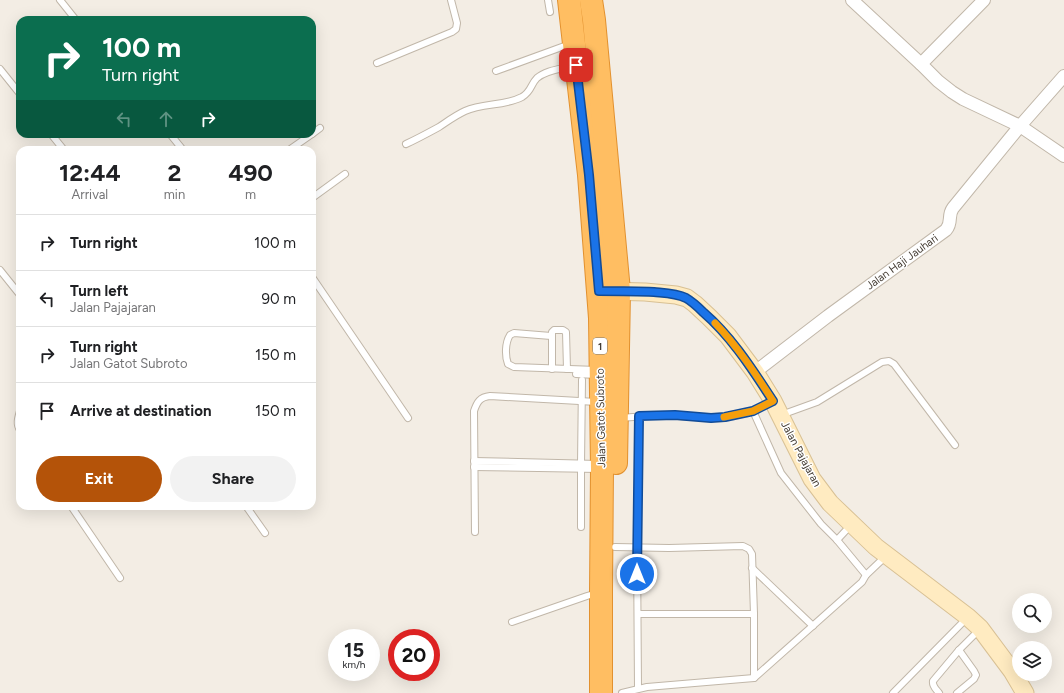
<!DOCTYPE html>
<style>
:root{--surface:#fff;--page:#f2f2f2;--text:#202124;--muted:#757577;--line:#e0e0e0;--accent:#b45309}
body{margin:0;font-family:Figtree,sans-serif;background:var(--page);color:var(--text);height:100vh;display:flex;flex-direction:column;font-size:15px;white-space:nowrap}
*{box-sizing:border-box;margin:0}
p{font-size:13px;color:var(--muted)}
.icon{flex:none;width:22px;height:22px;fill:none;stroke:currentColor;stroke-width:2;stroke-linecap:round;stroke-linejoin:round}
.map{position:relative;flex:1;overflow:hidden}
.details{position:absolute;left:16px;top:146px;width:300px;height:364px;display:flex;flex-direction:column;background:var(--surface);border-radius:12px;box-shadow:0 4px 16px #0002}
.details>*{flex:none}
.guide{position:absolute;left:16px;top:16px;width:300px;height:122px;border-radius:12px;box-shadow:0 4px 16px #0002;background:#0b6e4f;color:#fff;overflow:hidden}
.tools{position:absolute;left:1012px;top:593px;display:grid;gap:8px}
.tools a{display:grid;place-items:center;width:40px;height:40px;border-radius:50%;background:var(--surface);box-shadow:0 4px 16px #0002;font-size:20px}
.speed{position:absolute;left:328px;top:629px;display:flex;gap:8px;font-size:20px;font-weight:700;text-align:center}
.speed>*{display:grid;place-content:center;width:52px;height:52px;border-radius:50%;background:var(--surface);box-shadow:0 4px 16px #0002;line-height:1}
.speed small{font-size:10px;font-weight:400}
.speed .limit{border:6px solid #d22;background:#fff;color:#111}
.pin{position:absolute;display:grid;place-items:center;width:34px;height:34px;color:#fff;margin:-17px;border-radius:8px;box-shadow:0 2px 6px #0006}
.me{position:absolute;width:44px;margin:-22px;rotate:0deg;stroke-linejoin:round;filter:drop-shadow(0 0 3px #0008)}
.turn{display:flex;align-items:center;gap:14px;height:84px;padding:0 20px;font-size:18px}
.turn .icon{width:52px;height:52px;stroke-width:2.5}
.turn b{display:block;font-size:28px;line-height:34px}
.lanes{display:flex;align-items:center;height:38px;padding:0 20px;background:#0003;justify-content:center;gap:20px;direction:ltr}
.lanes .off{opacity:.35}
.eta{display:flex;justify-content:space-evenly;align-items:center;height:68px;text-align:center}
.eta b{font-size:24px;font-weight:700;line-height:28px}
.button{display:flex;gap:8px;margin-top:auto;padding:8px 20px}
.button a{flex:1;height:46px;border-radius:24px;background:var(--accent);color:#fff;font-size:16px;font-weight:700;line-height:46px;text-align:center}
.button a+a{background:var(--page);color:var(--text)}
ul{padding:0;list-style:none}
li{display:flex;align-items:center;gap:12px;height:56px;padding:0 20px;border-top:1px solid var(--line)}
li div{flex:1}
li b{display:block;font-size:15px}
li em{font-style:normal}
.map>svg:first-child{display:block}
</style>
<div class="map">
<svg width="1064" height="693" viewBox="0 0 1064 693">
<rect width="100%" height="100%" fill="#f3ede4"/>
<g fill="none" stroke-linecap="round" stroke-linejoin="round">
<!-- lane casing -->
<g stroke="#c1b7a9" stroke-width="8">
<g id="lane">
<path d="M60,0l16,20"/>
<path d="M548,0l2,12"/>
<path d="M377,63l75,-31 4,-3 1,-6 -6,-23"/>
<path d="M0,69l20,25"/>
<path d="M496,71l74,-27"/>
<path d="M51,134l13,16"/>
<path d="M170,134l13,16"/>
<path d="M312,134l8,-6"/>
<path d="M406,144c11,-5 22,-11 33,-17 9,-6 17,-12 26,-16 18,-8 40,-5 57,-14 10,-6 8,-12 15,-19 9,-8 24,-9 35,-12"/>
<path d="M289,150l23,-16"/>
<path d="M312,198l33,-24"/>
<path d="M0,270l20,25"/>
<path d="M312,277l96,141"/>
<path d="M551,336l-37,-3 -4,2c-5,8 -5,21 -2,29l6,3 83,3"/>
<path d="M552,369v-37l2,-2h9l3,2 1,37"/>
<path d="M576,374l21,1"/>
<path d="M20,411c-2,7 -4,13 0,19"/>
<path d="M753,411l28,62 40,51 16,16 29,35"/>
<path d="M781,415l36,-13 65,-40 7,-1 5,3 61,81"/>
<path d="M620,418l40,-3 51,3 14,-1 28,-6 19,-10"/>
<path d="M474,461l124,3"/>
<path d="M581,464l1,-84"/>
<path d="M474,467l125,2"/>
<path d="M581,468v59"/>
<path d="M71,506l49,72"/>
<path d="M246,506l19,27"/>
<path d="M475,532l-1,-121c3,-9 6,-14 16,-15l107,6"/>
<path d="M837,540l14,-15"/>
<path d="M615,547l54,1 74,-2 6,3 3,5 2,60v64"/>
<path d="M752,568l61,58"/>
<path d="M638,614h116"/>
<path d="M512,622l75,-26 10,-3"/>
<path d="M638,688l-1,-140 2,-132"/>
<path d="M622,693l25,-6 107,-9 108,-96 4,-7 20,-19"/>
<path d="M893,693l74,-75"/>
<path d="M939,693c-3,-4 -7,-7 -6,-12l26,-31 21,-21"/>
<path d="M957,693l17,-14 2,-4 -2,-4 -15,-21"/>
</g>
</g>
<!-- street casing -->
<g stroke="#c1b7a9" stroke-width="14">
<g id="street">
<path d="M852,0l69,64 17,17 14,11 11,7 57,27 44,30"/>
<path d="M921,64l63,-64"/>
<path d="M755,372l73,-56 118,-86c7,-8 1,-14 7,-22l67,-82 44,-50"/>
</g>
</g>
<!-- secondary casing -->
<g stroke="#d8c094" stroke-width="19">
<path id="secondary" d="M607,291l38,1 31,3 11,3 8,6 14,13 19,19 27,36 18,29 39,78 18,24 46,44 92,70 12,11 32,43 13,22"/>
</g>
<!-- highway casing -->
<g stroke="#e2912f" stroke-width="24">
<g id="highway">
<path d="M569,0l20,175 11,143 2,151 -1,123v101"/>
<path d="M591,0l3,20 25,271 -3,172"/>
</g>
</g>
<!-- lane -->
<use href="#lane" stroke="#fff" stroke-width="6"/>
<!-- street -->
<use href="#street" stroke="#fff" stroke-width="12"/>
<!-- secondary -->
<use href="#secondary" stroke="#ffebc1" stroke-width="17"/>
<!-- highway -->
<use href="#highway" stroke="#ffbe62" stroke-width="22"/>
</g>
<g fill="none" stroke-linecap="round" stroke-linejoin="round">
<!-- route casing -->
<g stroke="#114b97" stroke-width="10">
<path id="route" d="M576,65l13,110 10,116c18,0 36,0 55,1 11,1 22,1 32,6 7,4 12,9 17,14 29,25 49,57 70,89l-20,10 -28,6 -14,1 -36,-3 -36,1 -2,158"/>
</g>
<!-- route -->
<use href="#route" stroke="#1a73e8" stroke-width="7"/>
<!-- slow -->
<path stroke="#f59e0b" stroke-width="7" d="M715,323c23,24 40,50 58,78l-20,10 -29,6"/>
</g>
<g text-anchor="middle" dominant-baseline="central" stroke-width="3" stroke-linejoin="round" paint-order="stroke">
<!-- shield labels -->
<rect fill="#fff" stroke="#7d7771" stroke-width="1" x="593" y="338" width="14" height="16" rx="3"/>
<g font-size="10" font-weight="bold" fill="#453d34">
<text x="600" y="346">1</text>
</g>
<!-- street labels -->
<g font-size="11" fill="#453d34" stroke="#fff">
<text transform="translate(902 262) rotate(-36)">Jalan Haji Jauhari</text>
<text transform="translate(601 418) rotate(-91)">Jalan Gatot Subroto</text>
<text transform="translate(801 454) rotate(62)">Jalan Pajajaran</text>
</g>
</g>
</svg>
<div class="tools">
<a><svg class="icon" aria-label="search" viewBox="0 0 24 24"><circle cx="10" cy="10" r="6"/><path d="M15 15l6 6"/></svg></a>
<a><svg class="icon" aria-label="layers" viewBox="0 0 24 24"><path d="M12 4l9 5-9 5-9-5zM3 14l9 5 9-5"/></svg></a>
</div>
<div class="speed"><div>15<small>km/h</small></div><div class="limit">20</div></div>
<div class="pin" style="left:576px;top:65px;background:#d93025"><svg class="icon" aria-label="arrive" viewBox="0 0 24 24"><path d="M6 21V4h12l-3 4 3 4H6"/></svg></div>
<svg class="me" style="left:637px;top:574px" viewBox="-20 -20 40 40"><circle r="17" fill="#1a73e8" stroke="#fff" stroke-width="3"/><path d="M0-11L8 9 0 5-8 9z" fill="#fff"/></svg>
<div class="guide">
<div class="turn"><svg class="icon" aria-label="right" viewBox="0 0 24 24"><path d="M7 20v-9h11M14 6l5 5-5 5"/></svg><div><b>100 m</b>Turn right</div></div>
<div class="lanes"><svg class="icon off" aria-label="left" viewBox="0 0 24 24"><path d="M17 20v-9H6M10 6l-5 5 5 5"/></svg><svg class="icon off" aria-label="ahead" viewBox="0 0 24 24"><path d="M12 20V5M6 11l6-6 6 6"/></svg><svg class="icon" aria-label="right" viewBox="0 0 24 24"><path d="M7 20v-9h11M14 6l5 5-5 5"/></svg></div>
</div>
<section class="details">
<div class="eta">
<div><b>12:44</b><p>Arrival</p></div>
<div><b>2</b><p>min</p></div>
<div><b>490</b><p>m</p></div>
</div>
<ul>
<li><svg class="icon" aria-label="right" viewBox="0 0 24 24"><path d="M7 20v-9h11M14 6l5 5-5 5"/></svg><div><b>Turn right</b></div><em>100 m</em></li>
<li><svg class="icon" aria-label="left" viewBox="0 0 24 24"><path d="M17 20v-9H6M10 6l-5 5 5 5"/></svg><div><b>Turn left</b><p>Jalan Pajajaran</p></div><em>90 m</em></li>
<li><svg class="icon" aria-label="right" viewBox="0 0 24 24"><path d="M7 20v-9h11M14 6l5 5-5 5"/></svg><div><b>Turn right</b><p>Jalan Gatot Subroto</p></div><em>150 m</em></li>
<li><svg class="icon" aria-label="arrive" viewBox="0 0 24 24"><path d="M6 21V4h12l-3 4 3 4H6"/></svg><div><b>Arrive at destination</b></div><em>150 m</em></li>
</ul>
<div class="button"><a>Exit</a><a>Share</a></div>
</section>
</div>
